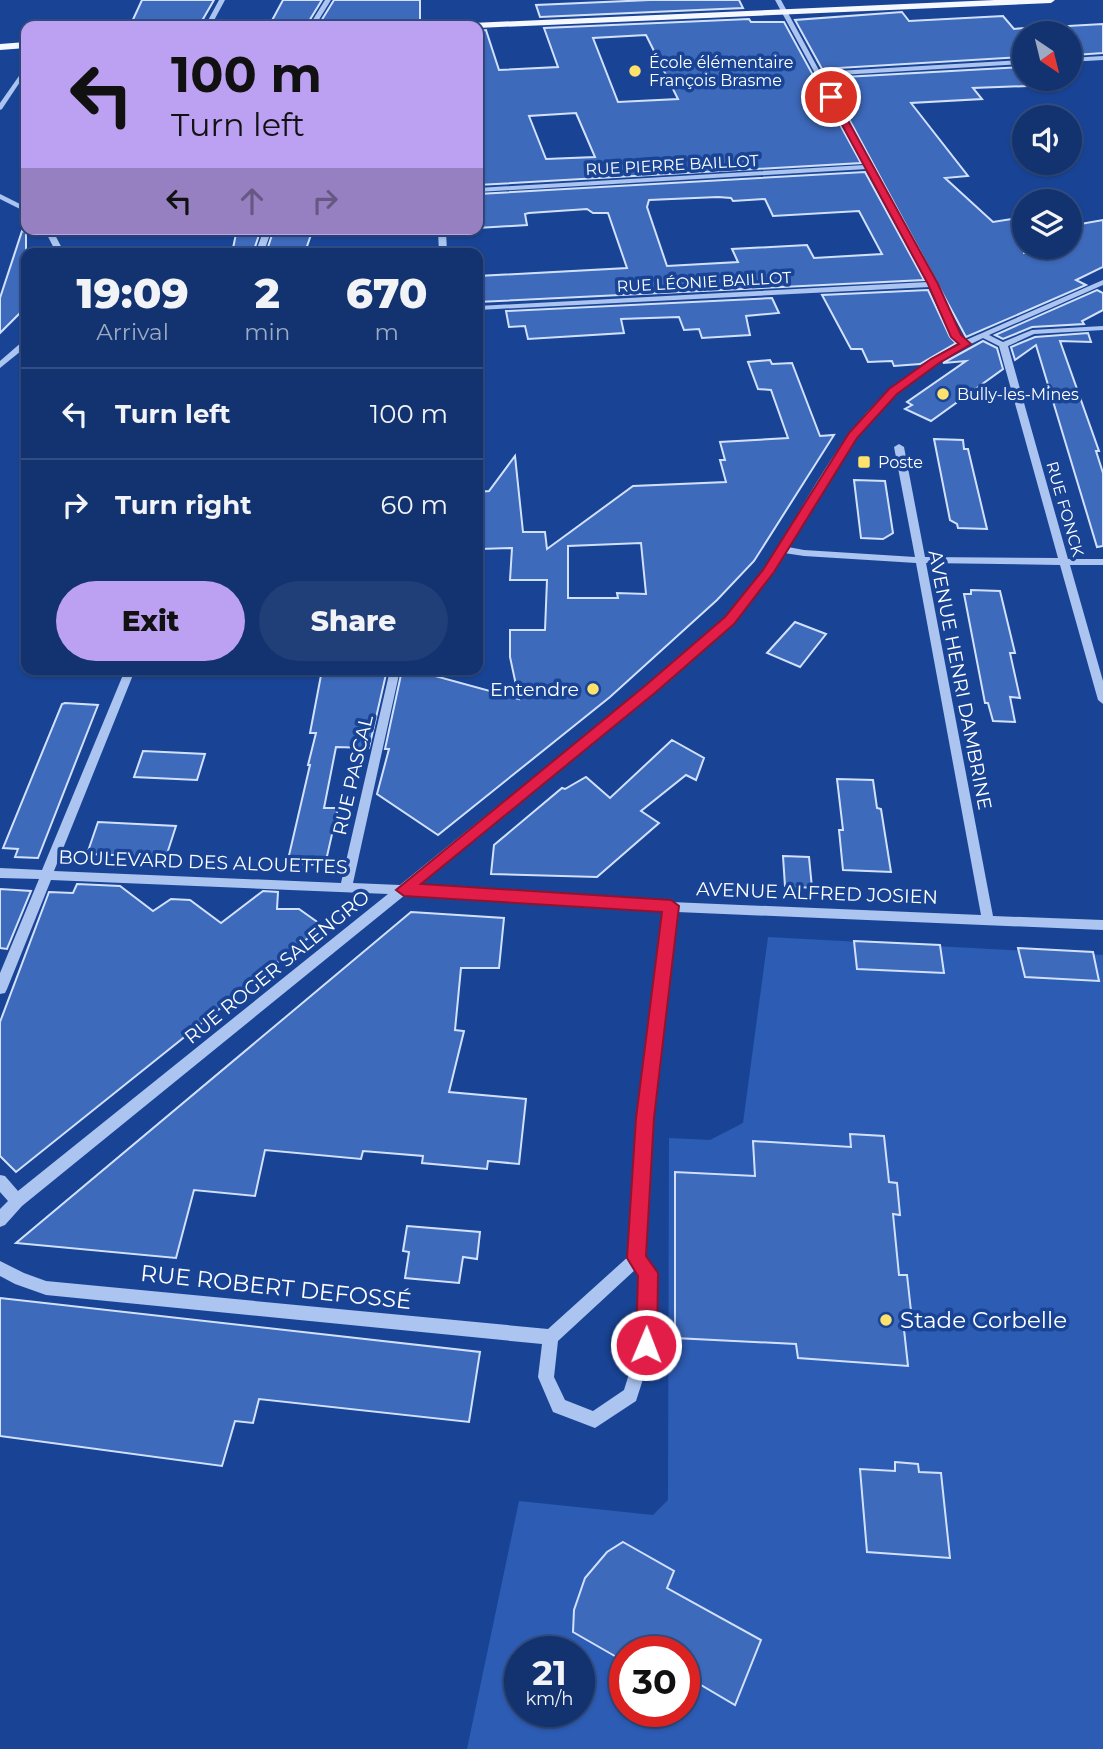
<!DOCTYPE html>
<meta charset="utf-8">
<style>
:root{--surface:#133370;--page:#203f78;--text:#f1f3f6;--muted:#9daac3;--line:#324e83;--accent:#bca0f2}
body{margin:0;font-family:Montserrat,sans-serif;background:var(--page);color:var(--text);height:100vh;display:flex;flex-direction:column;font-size:26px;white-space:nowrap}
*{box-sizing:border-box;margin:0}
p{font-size:23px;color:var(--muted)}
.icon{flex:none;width:38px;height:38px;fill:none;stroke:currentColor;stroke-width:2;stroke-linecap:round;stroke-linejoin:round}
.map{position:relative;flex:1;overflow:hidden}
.sheet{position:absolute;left:21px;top:248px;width:462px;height:427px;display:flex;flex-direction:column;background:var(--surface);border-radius:14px;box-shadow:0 2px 5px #0004,0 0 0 2px var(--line)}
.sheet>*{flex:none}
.banner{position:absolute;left:21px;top:21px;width:462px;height:214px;border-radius:14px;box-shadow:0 2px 5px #0004,0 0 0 2px var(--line);background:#bca0f2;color:#111;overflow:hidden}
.needle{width:46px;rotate:145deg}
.fabs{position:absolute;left:1012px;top:21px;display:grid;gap:14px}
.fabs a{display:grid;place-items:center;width:70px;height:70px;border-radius:50%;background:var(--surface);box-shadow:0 2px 5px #0004,0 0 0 2px var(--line);font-size:35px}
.speed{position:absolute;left:504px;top:1636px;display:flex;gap:14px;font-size:35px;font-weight:700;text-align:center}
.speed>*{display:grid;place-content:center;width:91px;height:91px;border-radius:50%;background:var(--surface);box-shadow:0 2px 5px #0004,0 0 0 2px var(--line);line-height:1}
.speed small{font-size:18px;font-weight:400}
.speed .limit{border:10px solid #d22;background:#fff;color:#111}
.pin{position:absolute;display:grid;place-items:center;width:60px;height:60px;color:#fff;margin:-30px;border:4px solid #fff;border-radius:50%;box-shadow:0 2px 7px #0007}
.me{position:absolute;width:77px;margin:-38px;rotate:1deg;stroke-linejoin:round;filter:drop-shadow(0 0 5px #0008)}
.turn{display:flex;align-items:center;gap:24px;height:147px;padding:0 35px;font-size:32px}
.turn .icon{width:91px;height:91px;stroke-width:2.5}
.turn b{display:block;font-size:49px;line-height:60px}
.lanes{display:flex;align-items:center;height:66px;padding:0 35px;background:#0003;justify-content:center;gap:35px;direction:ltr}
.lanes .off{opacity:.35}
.eta{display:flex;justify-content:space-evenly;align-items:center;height:119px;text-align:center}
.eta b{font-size:42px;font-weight:800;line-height:49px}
.primary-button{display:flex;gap:14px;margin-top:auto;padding:14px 35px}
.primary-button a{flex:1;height:80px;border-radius:42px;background:var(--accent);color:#111;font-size:28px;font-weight:800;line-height:80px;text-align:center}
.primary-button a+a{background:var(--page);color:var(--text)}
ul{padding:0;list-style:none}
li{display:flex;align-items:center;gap:21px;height:91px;padding:0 35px;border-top:2px solid var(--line)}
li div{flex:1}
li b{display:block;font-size:26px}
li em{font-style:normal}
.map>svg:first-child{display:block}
</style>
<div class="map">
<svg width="1103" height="1749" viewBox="0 0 1103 1749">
<rect width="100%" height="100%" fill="#194496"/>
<!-- green -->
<path fill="#2d5cb4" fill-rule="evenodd" d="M768,937l335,18v794h-636l52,-248 134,14 15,-15 1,-362 41,2 33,-17zM520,1652h59v60h-59zM625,1652h59v60h-59z"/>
<!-- building -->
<g fill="#3e6abc" stroke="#d2e1fb" stroke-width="2" fill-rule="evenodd">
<path d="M142,0h72l-15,26h-69z"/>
<path d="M283,0h39l-16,26h-37z"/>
<path d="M334,0h86v20l-67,2 -1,4h-34z"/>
<path d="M650,0h89l4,8 -203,9 -4,-12z"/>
<path d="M902,12l7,9 94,-5 11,13 10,-1v29l-202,12 -27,-49z"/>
<path d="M749,19l2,3h33l77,141 -383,22v-154l8,-1 13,40 59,-3 -14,-39zM646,35l32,64 -60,3 -25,-64zM576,113l19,44 -49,2 -17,-43z"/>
<path d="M1103,24v29l-28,2 -6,-6v-16h-14l-6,-6z"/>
<path d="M1024,67l-1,14 4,5 -54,2 9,11 -71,4 57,73 -23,2 48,44 31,-5v36l45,-3v-24l34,-6v47l-27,13 10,5 -120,52 -139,-259z"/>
<path d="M865,172l59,108 -446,22v-26l149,-8 -19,-55h-15l-6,-4 -58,4 -4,1 2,11 -49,3v-34zM718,197l13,1 2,3 32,-2 8,17 86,-5 23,43 -68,4 -7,-13 -75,4 6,13 -71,4 -20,-59 2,-7z"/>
<path d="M237,229h24l-8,24h-21z"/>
<path d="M274,229h39l-8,23 -39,1z"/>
<path d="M22,231l4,1v75l-26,26v-35z"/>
<path d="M928,290l22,47 6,6 -36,21 -26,2 -2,-5 -24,1 -6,-13h-11l-29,-54z"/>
<path d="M1097,290l6,3v17l-21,11 2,3 -52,3 -29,12 -8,-4z"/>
<path d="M772,298l7,15 -33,3 4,19 -48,3 -3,-9 -15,1 -5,-13 -58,2 3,14 -96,6 -3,-13 -16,1 -3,-16z"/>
<path d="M1088,333l3,9 -31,-1 39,110h-3l7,22v73l-6,1 -61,-202 -21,15 -4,-13 24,-10z"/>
<path d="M983,341l14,7 6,21 -72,52 -26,-12 7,-4 -5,-3 59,-41 -23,2z"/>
<path d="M770,360l2,4 20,-1 28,73 14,-1 -80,126 -37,39 -107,97 -172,138 -61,-41 12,-45h-4l17,-79h33v6l84,23 -9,-42v-27h35l2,-50h-37l2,-32 -32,1 -2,-5v-52l11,-1 26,-35 8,76h22l2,17 86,-63 93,-4 -6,-22h5l-5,-18 68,-4 -17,-48 -13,-1 -10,-27zM641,543l5,51 -29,-1 1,5h-50v-52z"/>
<path d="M934,439l29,1 1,9h4l19,80 -29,-1 -1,-4 -7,-4z"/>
<path d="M854,480l31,1 8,52 -10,6 -22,-1z"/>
<path d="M971,590l29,1 15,62h-5l10,45 -10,-1 5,25 -22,-1 -5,-18h-3l-21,-109h7z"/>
<path d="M795,622l31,12 -26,33 -33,-14z"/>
<path d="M322,670h65l-18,78 -33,-1 -12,61h14l-13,57 -38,-1 23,-99h-2l8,-32h-6z"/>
<path d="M65,703l33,2 -60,153 -23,-1 3,-8 -15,-1 59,-144z"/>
<path d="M672,740l32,18 -8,22 -10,-5 -45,36 18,12 -62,54 -106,-3 3,-29 68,-57 3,1 21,-12 24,21z"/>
<path d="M143,751l21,1 41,2 -8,26 -63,-3z"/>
<path d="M837,779l36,1 4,28 4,1 10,63 -48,-2 -4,-40h4z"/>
<path d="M98,822l78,4 -10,31 -79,-3z"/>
<path d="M783,856l26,1 3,31 -27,-2z"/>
<path d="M77,884l43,2 33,25 18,-12 19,1 31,23 42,-32 15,1 -1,17h22l24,17 -307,246 -16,-16v-134l49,-130 24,1z"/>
<path d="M0,889l31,2 -24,58 -7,-1z"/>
<path d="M411,912l93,6 -5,50h-38l-6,62 9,1 -15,61 77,7 -7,65 -31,-3 -1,8 -65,-6 1,-7 -60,-5 -2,8 -96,-9 -10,46 -61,-6 -18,68 -160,-15z"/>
<path d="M854,941l86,4 4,28 -87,-4z"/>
<path d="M1018,948l75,4 6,29 -74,-4z"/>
<path d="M850,1134l34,2 5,46 8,1 3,32 -7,-1 6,61h8l4,36h-9l6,55 -110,-8 -2,-14 -121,-6v-166l80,4 -2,-35 98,6z"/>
<path d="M407,1226l73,6 -3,27 -14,-2 -4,26 -54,-5 4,-26 -6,-1z"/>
<path d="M0,1298l480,54 -11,70 -210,-23 -6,24 -18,-2 -13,45 -222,-30z"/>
<path d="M895,1462l23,2 1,8 22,1 9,85 -83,-6 -7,-83 35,2z"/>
<path d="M623,1542l51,29 -7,17 94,52 -26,65 -51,-30v-23h-60l-4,7 -47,-27 1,-22 11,-32 22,-26z"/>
</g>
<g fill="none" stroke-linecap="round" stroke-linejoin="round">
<!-- minor -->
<g fill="#abc4f0" fill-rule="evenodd">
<path d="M219,0h6l-14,26h-6z"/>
<path d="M325,0h6l-16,26h-6z"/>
<path d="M775,0h6l39,72 204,-12v4l-201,12 114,208 23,51 6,5 137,-60v5l-114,50 14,7 29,-12 71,-4v4l-69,4 -26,12 60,213h35v6h-33l33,116v23l-5,-4 -38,-135 -134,-2 67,353 110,4v10l-426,-18 -25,206 -7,138 11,17 -2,72 -18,56 -41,27 -42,-16 -15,-35 4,-33 -496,-49 -31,-11 -15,-8v-15l24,12 22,8 502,48 82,-74 8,-137 26,-207 -259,-16 -383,311 -17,19 -5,2v-18l8,-8 -8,-9v-17l5,1 13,15 370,-297 -337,-14 -44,109 -2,4 -5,1v-21l39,-94 -39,-1v-10l42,2 83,-200h10l-81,201 287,12 49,-213h10l-47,213 47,2c64,-52 129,-104 194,-156 45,-36 92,-71 132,-113 57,-61 86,-141 141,-204 26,-29 59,-50 93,-69l-8,-7 -22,-49 -452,23v-4l450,-24 -61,-113 -389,23v-4l387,-23zM983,338l16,8 59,212 -133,-1 -21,-110 -5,-3 -5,3 21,110 -111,-7 -16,-3c31,-52 59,-108 104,-150 26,-25 59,-43 91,-59zM784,553l20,3 112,7 65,352 -310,-13 -255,-16c60,-49 121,-98 181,-147 71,-58 137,-108 187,-186zM636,1269l4,6 -2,70 -14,45 -31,21 -28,-11 -11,-23 4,-36z"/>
<path d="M1103,56v4l-34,2v-4z"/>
<path d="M26,66v7l-24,36 -2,1v-7z"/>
<path d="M0,194l26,13v5l-26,-13z"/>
<path d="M44,229h8l13,25h-8z"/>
<path d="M264,229h8l-9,25h-8z"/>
<path d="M438,229h8l1,25h-8z"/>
<path d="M23,341h3v6l-26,21v-7z"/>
</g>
<!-- major -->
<g fill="#f5f8ff" fill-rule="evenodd">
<path d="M995,0h60l-4,3 -573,25 -10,-2 4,-3z"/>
<path d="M26,42v6l-26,2v-6z"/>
</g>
</g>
<!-- route -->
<path fill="#e11d48" stroke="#92132f" stroke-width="2" d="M831,95l4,2 103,187 23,51 10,9 -32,19 -42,31 -40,44 -83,134 -40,52 -78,68 -235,192 250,16 8,6 -25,212 -8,138 12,17 -1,72 -3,6 -8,3 -7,-3 -3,-6 2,-69 -11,-18 9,-140 26,-206 -258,-16 -8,-6 250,-205 79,-68 38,-47 86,-137 40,-44 42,-30 28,-15 -8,-7 -23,-53 -101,-187z"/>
<!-- markers -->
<g fill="#ffe26b" stroke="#194496" stroke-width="2.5">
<circle cx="635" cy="71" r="7"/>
<circle cx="943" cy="394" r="7"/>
<rect x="857" y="455" width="14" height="14" rx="3.5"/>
<circle cx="593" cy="689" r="7"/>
<circle cx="886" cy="1320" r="7"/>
</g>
<g text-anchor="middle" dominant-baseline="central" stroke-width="7" stroke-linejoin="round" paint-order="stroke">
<!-- far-poi labels -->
<g font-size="16" fill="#fff" stroke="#194496" text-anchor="start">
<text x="649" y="62">École élémentaire<tspan x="649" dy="18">François Brasme</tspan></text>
<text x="957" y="394">Bully-les-Mines</text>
<text x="878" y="462">Poste</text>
</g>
<!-- far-street labels -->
<g font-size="16" fill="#fff" stroke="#194496">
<text transform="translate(672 165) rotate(-3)">RUE PIERRE BAILLOT</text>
<text transform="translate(704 282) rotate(-3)">RUE LÉONIE BAILLOT</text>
<text transform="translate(1065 509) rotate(74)">RUE FONCK</text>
</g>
<!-- street labels -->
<g font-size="19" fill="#fff" stroke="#194496">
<text transform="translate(960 680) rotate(79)">AVENUE HENRI DAMBRINE</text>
<text transform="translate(353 775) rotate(-77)">RUE PASCAL</text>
<text transform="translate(203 862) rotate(2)">BOULEVARD DES ALOUETTES</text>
<text transform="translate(817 893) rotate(2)">AVENUE ALFRED JOSIEN</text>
<text transform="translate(277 967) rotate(-39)">RUE ROGER SALENGRO</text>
</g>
<!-- poi labels -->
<g font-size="19" fill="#fff" stroke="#194496" text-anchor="end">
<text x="579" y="689">Entendre</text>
</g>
<!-- near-street labels -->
<g font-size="23" fill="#fff" stroke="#194496">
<text transform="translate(276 1287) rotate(6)">RUE ROBERT DEFOSSÉ</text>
</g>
<!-- near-poi labels -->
<g font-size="23" fill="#fff" stroke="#194496" text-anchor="start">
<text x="900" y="1320">Stade Corbelle</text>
</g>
</g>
</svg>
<div class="fabs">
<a><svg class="needle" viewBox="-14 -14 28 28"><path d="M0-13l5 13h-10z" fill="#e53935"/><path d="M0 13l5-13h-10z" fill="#9daac3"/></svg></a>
<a><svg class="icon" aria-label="sound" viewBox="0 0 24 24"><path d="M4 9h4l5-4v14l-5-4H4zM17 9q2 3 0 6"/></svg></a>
<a><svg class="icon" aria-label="layers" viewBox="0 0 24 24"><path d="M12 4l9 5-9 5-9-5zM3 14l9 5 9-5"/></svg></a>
</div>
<div class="speed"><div>21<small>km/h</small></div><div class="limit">30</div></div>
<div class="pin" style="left:831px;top:97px;background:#d93025"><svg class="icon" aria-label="arrive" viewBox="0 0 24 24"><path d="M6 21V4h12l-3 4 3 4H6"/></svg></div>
<svg class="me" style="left:646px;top:1345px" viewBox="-20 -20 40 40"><circle r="17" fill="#e11d48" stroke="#fff" stroke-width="3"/><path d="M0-11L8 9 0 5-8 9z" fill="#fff"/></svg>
<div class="banner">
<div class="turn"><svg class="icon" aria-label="left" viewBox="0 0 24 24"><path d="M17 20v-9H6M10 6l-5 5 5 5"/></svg><div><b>100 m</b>Turn left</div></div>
<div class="lanes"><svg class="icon" aria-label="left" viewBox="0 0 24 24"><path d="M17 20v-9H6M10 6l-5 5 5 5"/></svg><svg class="icon off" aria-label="ahead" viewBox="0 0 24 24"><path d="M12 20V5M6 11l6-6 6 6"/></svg><svg class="icon off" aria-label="right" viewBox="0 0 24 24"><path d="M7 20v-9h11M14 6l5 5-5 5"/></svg></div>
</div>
<section class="sheet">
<div class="eta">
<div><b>19:09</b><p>Arrival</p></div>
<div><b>2</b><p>min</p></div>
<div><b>670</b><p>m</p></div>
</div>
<ul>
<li><svg class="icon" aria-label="left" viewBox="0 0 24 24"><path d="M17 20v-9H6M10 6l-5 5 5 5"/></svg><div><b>Turn left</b></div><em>100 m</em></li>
<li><svg class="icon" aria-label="right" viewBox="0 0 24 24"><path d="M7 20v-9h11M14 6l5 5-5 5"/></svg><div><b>Turn right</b></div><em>60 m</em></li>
</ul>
<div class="primary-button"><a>Exit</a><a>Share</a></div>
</section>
</div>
